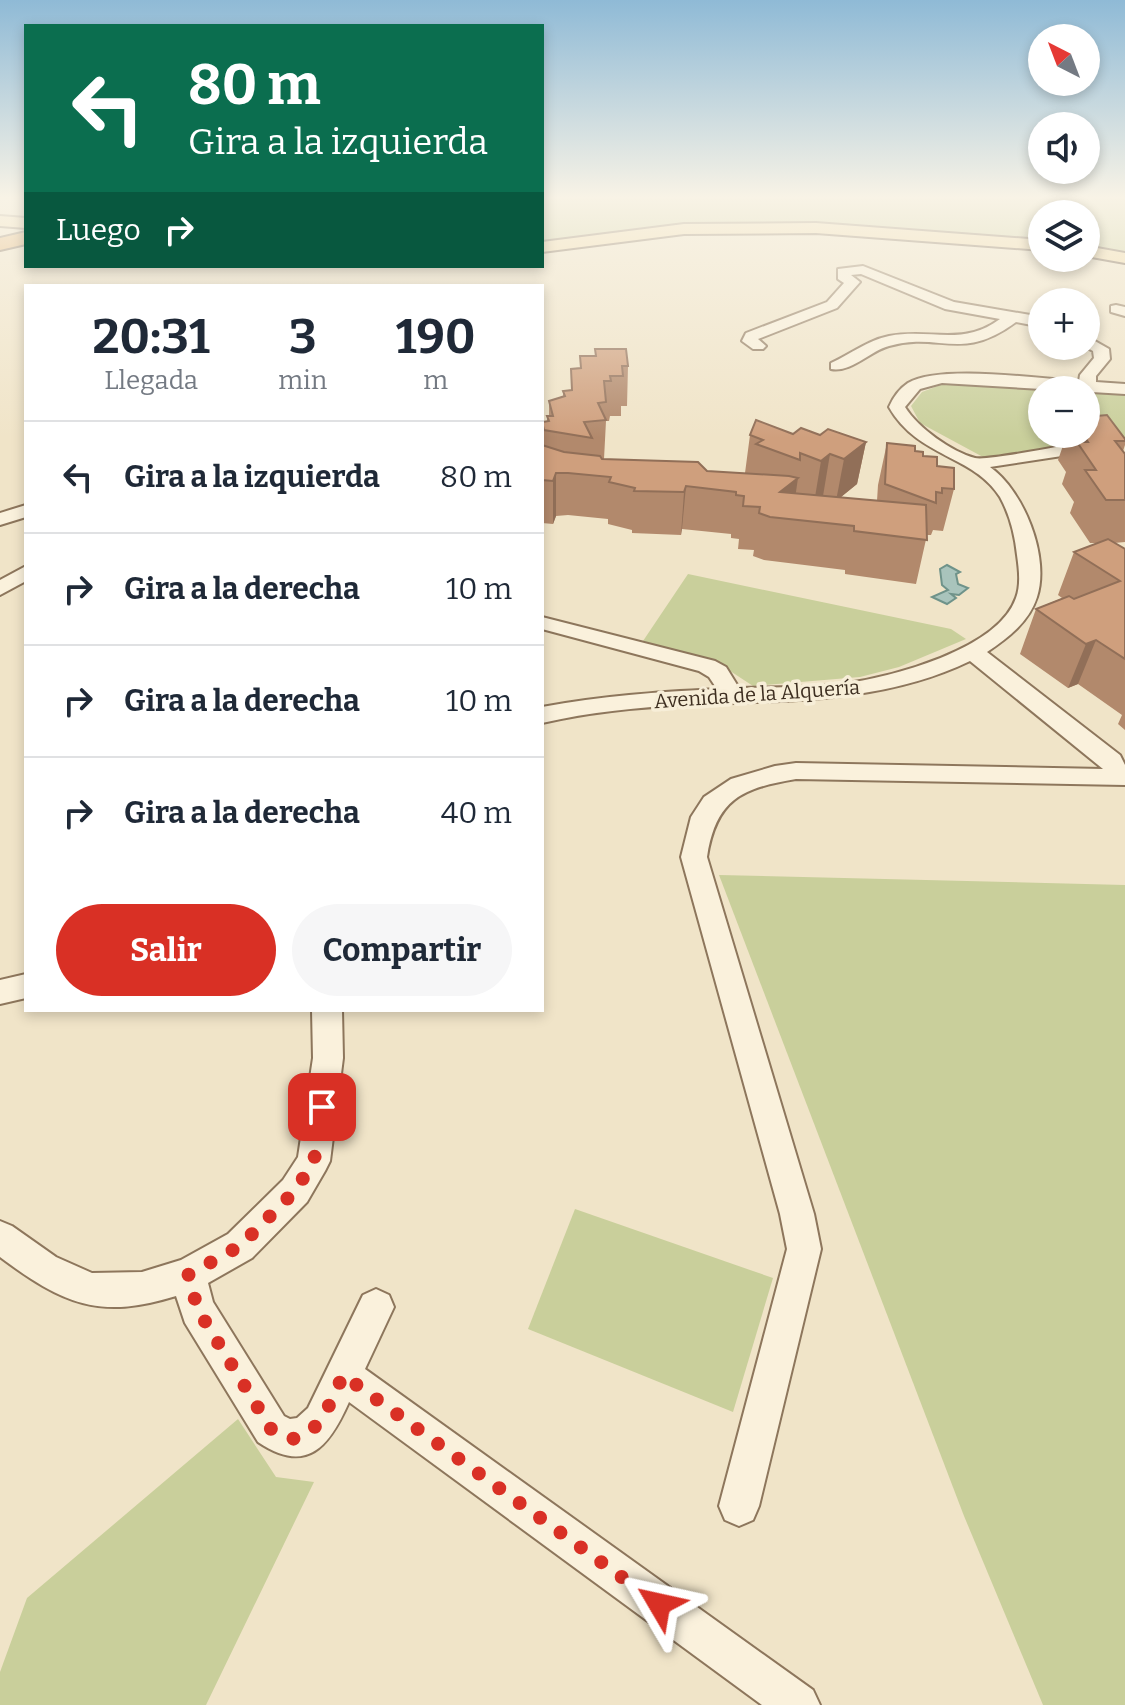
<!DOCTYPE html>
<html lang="es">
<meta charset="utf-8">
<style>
:root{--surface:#fff;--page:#f6f6f7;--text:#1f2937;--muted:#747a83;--line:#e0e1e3;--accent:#d93025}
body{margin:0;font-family:Bitter,serif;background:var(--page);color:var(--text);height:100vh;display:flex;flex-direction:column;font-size:30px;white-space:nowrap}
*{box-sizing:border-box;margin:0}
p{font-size:26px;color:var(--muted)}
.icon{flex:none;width:44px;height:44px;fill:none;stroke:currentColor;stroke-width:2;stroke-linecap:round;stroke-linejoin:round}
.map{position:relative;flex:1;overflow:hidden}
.panel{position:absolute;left:24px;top:284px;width:520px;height:728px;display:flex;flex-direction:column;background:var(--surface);border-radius:0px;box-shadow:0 4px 12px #0003}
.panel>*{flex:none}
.banner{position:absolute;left:24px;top:24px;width:520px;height:244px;border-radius:0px;box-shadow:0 4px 12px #0003;background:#0b6e4f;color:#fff;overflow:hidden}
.needle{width:52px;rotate:318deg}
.fabs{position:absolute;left:1028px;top:24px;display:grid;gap:16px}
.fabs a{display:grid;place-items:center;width:72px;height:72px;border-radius:50%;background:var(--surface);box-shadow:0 4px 12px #0003;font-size:40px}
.pin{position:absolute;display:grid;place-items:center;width:68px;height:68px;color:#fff;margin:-34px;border-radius:16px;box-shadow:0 4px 12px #0006}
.me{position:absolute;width:88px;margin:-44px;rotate:306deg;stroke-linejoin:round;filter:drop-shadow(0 0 6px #0008)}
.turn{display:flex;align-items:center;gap:28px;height:168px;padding:0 32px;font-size:36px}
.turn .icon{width:104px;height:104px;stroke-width:2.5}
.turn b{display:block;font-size:56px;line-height:68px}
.then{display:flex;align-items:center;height:76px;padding:0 32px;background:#0003;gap:16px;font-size:30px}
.eta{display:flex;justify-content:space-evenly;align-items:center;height:136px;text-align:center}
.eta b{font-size:48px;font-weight:700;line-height:56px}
.button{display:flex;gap:16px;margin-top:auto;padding:16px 32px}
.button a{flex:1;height:92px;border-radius:48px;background:var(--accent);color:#fff;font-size:32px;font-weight:700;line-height:92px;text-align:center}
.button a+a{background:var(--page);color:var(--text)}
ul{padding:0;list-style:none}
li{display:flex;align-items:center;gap:24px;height:112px;padding:0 32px;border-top:2px solid var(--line)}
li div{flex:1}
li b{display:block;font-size:30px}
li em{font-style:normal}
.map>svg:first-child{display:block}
</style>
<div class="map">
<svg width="1125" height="1705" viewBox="0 0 1125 1705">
<rect width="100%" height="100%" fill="#f0e4c8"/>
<!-- green -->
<g fill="#c9cf9b">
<path d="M542,199h583v55l-39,-6v-34h-44v28l-192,-17 -88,-1 -220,18z"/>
<path d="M943,384l112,6h-13v44h44v-41l39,2v47l-142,15 -63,-34 -9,-17 11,-14z"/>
<path d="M688,574l263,55 15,10 -67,28 -39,10 -107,9 -38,-25 -72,-20z"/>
<path d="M719,875l406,10v820h-82l-79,-189z"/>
<path d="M575,1209l198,69 -40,134 -205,-83z"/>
<path d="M238,1419l38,58 38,5 -108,223h-206v-33l27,-74z"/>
</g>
<!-- water -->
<path fill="#a9c4bc" stroke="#6f938a" stroke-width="2" d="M947,565l13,7 -4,2 2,10 10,4 -9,7 -8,-1 5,4 -9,6 -15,-7 16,-7 -6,-5 -2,-16z"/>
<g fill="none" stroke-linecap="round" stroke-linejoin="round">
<!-- minor casing -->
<g stroke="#8d765c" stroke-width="4">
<g id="minor">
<path d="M863,266l91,36 88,15v10l-26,-5c-55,41 -76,9 -127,24 -19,5 -38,27 -58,23v-6c20,-9 37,-23 58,-27 42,-8 73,11 111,-17l-55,-10 -84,-35 -10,1 9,7 -23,26 -79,31 8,7 -3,3h-10l-11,-8 4,-8 81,-31 17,-19 -6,-4v-10z"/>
<path d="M1116,305l9,2v9l-14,-4v-6z"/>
<path d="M1086,336l23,13 1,10 -14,17v6l29,2v10l-183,-11 -22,6 -15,18c13,21 47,45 70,51 12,3 83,-12 100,-14l9,5 -9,5 -85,13c34,24 60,90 47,130 -8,25 -29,41 -50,55l133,103 5,10v20l-329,-6c-54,9 -80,20 -89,78l107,357 7,35 -62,257 -6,14 -14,6 -14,-6 -6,-14 68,-257 -7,-35 -99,-357 10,-40 13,-20 27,-18 44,-13 21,-3 307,6 -133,-108c-89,43 -186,39 -282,44 -49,2 -98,7 -146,18v-16c58,-11 116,-15 175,-18l-8,-12 -10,-6 -157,-42v-12l173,44 11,6 13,21c34,-1 69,0 103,-4 49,-7 156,-34 174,-86 5,-13 3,-29 1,-43 -2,-19 -7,-40 -17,-58 -26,-42 -82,-39 -111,-90 4,-9 10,-18 19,-24 32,-19 132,-4 171,-2l1,-6 14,-17 -1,-7 -9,-5z"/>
<path d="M26,505v12l-26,8v-12z"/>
<path d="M26,566v15l-26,14v-15z"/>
<path d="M26,974v24l-26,6v-24z"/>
<path d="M312,1010h30l1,48 -13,103 -5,10 -18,31 -55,56 -44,25 5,19 71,114 6,3 7,-1 11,-10 55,-113 13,-6 13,6 5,12 -29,62 448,321 7,15h-58l-413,-303c-20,45 -42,73 -91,40l-73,-119 -9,-27c-77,24 -113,8 -176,-39v-36l12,5 44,31 36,16 50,-1 39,-12 47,-26 55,-54 15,-23 15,-99z"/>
</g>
</g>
<!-- major casing -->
<g stroke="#5b4430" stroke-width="4">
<g id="major">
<path d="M0,216l26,2v10l-26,-2z"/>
<path d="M816,223l226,17v10l-226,-17 -132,1 -142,18v-10l142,-18z"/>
<path d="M1086,246l39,7v10l-39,-7z"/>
</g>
</g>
<!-- highway casing -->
<g stroke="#5b4430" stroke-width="4">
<path id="highway" d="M26,232v12l-26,6v-12z"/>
</g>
<!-- minor -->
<use href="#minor" fill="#faf1dc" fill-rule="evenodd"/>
<!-- major -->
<use href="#major" fill="#f3d9a0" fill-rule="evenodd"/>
<!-- highway -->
<use href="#highway" fill="#e0a458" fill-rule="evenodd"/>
</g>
<!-- wall -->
<g fill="#b2896c">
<path d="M595,349l33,17 -1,40h-6v10h-11l-1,5h-3l-2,38 103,12 38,2 5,-38 43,-1 27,1 46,7 -9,42 -16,13 36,4 1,-16 9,-42 28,8 22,15 17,23 -11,42 -10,-1 -2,5h-4l-11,49 -71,-10v-4l-81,-10 -11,-4 1,-6 -16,-1 1,-10 -8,-1v-4l-49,-5 -1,6 -49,-2v-3l-24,-6v-5l-40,-4 -12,1 -3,8 -11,-1v-101l5,-1v-5h2v-15l14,-4v-6l8,-1v-21l9,-1v-12h15z"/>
<path d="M1067,434h19l39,5v6l-2,6 2,3v88l-11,1 11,6v181l-7,-6 4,-9 -44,-31 -10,4 -48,-34 16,-45 26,-11 -4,-3 16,-43 23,-9h-7l-20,-30 4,-11 -12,-18 4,-12 -8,-12z"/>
</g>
<!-- shaded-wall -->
<g fill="#916f58">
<path d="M866,442l-9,42 -21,17 8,-42z"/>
<path d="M830,454l-7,42 -9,7 7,-42z"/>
<path d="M556,473v43l-3,8v-43z"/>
<path d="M798,478l-6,41 -12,-27z"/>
<path d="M686,486l-4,43 -1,6 3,-43z"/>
<path d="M1096,640l-18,44 -10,4 18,-44z"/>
</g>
<!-- building -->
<g fill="#cf9f7d" stroke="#916f58" stroke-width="2">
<path d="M595,349h31l2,17h-6l1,10h-13l1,5h-7l2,21 -8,1 8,17 -22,2 8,16 -48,-8 -2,-8 7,-1 -2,-5h6l-4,-15 16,-5 -2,-5 9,-1 -1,-21 10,-1 -1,-12h16z"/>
<path d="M1107,415l18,24v2h-10l10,13v46h-19l-21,-30h11l-19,-28h11l-5,-8h3v-17z"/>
<path d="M756,420l37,14 8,-6 19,7 8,-6 38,13 -22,17 -14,-5 -9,7 -21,-8v7l-44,-16 7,-4 -13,-5z"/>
<path d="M887,443l28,3v5l8,1v4l14,1v9l17,2v21l-12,-1v5l-6,-1v11l-51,-19z"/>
<path d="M542,445l22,7 36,4 2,3 96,3 9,9 82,5 9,2 -18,14 146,13 1,35 -73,-9v-5l-84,-9 -11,-4 1,-6 -17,-1 1,-10 -8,-1v-3l-50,-6 -2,6 -50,-1 1,-3 -26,-6 2,-5 -43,-4h-12l-3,8 -11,-1z"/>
<path d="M1108,539l17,10v110l-29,-19 -10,4 -50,-35 33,-13 5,3 46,-18 -46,-29z"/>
</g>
<!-- sky -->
<linearGradient id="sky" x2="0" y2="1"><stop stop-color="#8fbad6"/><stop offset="0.45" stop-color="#f8f3e6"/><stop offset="1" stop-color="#f8f3e6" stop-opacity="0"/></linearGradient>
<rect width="1125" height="438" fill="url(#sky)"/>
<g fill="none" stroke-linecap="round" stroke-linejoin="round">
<!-- route -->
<path stroke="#d93025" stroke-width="14" stroke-dasharray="0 25.2" d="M322,1107l-8,54 -19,30 -55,55 -52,29 10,35 73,119c38,33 60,-27 72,-54l316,229"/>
</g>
<g text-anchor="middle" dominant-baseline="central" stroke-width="7" stroke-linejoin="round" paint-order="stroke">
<!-- far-street labels -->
<g font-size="20" fill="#3d2e20" stroke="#f7eed8">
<text transform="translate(757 694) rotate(-4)">Avenida de la Alquería</text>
</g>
</g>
</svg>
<div class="fabs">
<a><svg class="needle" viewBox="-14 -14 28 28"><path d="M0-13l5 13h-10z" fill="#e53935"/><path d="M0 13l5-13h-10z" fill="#747a83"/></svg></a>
<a><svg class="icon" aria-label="sound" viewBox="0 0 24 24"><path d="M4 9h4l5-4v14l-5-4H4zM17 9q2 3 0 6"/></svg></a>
<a><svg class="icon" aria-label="layers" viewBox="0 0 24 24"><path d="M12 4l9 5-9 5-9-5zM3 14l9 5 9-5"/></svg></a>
<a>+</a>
<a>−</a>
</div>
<div class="pin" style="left:322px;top:1107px;background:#d93025"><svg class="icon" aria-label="arrive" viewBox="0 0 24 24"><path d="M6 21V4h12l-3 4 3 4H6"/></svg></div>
<svg class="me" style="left:659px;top:1604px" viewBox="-20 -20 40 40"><path d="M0-17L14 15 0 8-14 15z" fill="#d93025" stroke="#fff" stroke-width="4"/></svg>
<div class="banner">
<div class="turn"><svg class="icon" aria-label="left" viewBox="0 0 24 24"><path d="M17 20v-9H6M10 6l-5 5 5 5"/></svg><div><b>80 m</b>Gira a la izquierda</div></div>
<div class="then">Luego<svg class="icon" aria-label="right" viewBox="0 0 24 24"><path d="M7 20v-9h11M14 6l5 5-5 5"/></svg></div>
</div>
<section class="panel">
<div class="eta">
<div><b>20:31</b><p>Llegada</p></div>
<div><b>3</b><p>min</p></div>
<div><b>190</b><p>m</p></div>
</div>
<ul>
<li><svg class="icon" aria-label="left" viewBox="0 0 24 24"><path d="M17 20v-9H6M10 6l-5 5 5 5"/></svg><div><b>Gira a la izquierda</b></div><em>80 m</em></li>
<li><svg class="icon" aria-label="right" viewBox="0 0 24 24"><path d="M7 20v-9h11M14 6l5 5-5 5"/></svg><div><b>Gira a la derecha</b></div><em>10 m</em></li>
<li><svg class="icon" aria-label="right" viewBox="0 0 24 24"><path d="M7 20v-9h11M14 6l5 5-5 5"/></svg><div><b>Gira a la derecha</b></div><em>10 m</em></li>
<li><svg class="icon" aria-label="right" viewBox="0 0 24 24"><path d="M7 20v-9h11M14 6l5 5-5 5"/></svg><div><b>Gira a la derecha</b></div><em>40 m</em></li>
</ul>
<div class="button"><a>Salir</a><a>Compartir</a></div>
</section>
</div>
